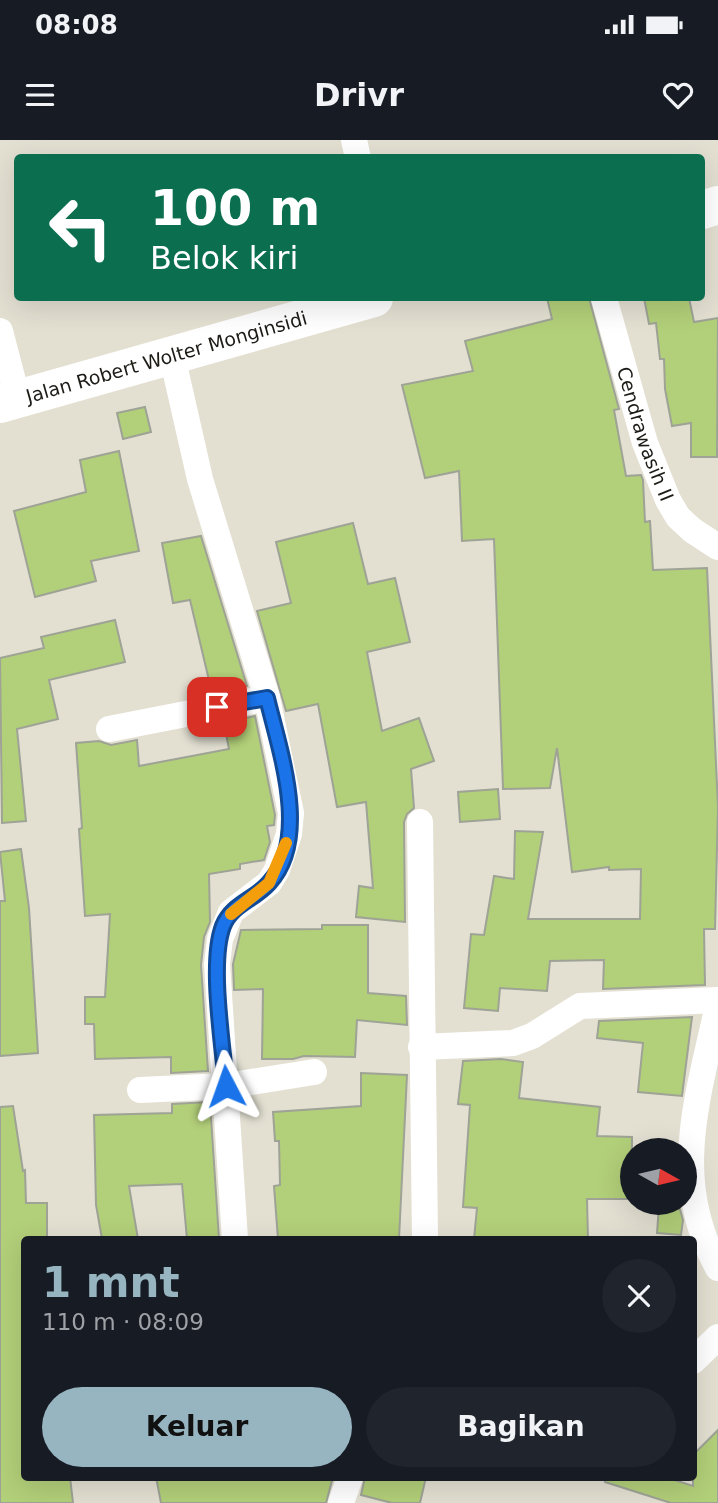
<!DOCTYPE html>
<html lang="id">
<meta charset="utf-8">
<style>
:root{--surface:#171b24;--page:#20242c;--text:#f1f3f6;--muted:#9ea1a6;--accent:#97b5c0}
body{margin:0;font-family:"DejaVu Sans",sans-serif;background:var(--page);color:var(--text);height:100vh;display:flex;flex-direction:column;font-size:26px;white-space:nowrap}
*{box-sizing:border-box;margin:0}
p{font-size:23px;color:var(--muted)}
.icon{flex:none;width:38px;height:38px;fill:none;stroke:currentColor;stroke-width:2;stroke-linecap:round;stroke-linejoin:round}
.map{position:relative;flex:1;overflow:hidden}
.drawer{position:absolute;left:21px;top:1096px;width:676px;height:245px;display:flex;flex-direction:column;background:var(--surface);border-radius:7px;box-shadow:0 7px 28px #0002}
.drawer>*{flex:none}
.guide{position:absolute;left:14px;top:14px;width:691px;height:147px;border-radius:7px;box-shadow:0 7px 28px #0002;background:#0b6e4f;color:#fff;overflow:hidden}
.needle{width:46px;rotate:98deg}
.tools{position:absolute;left:620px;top:998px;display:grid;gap:14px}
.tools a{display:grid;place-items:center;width:77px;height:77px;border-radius:50%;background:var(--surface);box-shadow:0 7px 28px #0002;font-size:35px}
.pin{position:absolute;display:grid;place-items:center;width:60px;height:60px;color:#fff;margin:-30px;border-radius:14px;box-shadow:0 4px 10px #0006}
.me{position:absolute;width:77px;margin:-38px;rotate:356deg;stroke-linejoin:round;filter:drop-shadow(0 0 5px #0008)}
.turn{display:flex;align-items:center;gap:24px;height:147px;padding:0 21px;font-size:32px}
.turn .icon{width:91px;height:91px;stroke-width:2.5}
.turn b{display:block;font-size:49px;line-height:60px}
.round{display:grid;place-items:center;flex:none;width:74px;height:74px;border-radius:37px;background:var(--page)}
.summary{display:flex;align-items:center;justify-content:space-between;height:119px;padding:0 21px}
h1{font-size:42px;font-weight:700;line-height:52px;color:var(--accent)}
.button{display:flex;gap:14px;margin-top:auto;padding:14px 21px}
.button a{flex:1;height:80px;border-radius:42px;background:var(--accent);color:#111;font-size:28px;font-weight:700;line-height:80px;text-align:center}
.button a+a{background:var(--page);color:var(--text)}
.status{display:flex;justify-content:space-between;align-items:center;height:49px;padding:0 35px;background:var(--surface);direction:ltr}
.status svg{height:19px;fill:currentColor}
header{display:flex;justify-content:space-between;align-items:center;height:91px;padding:0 21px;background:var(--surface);font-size:32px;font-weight:700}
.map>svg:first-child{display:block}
</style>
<div class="status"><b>08:08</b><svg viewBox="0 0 49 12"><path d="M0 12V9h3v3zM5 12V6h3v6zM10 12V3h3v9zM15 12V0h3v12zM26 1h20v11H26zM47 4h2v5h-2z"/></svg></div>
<header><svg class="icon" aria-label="menu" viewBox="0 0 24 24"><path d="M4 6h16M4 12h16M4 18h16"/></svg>Drivr<svg class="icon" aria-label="heart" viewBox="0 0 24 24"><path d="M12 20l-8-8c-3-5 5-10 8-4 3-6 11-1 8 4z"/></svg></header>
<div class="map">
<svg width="718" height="1363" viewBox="0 0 718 1363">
<rect width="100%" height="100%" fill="#e3e0d2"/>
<!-- building -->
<g fill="#b2cf79" stroke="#9ea396" stroke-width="2">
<path d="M547,158h42l30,111 -5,1 12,66 15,-1 2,5 2,42 5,-1 3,49 54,-2 11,239 -3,122h-11l1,56 -102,4 1,-29 -54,1 -3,30 -47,-3 -2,23 -34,-3 7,-74 13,1 10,-59 20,3 1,-48 28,1 -15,87h112l1,-50 -32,1v-3l-37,5 -15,-124 -7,40 -47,1 -9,-250 -32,2 -3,-70 -34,7 -23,-93 71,-14 -8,-30 87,-22z"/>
<path d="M644,158h45l5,24 24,-4 -1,139h-26v-34l-19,3 -7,-37 -1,-30h-4l-4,-36 -7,1z"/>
<path d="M145,267l6,25 -28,7 -6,-26z"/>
<path d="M119,311l20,100 -48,10 5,20 -61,16 -21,-86 72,-19 -6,-32z"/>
<path d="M353,383l15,61 27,-6 15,64 -43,10 15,79 37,-13 15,43 -23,8 3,39 -7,6 -3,8 1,100 -49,-5 3,-31 14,2 -7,-86 -29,5 -19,-103 -32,7 -29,-100 34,-8 -15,-61z"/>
<path d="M201,396l46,150 -35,7 -22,-93 -17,3 -11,-60z"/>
<path d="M115,480l10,42 -76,18 9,39 -41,10 9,92 -24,2 -2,-165 44,-10 -3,-11z"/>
<path d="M255,576l20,99 -1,10 -7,1 3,16 -6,18 -24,4v5l-31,5 1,48 -6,15 -3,28 7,106 -37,2v-16l-76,2 -1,-35h-9v-27h20l5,-83 -25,2 -6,-87 3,-1 -6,-85 23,-2 12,4 26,-5 2,26 90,-17 -5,-26z"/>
<path d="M498,649l2,30 -40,3 -2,-30z"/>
<path d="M21,709l8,59 9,145 -38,3v-155h5l-5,-49z"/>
<path d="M322,785h46v68l38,3 1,29 -50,-5 -2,37 -51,-1 -11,3h-31l1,-70 -29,1 -1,-26 8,-34 81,-1z"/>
<path d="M692,877l-10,79 -44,-4 5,-49 -46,-5 2,-17z"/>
<path d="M501,919l22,3 -4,36 81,9 -3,29 35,1v62h-45l1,40h-114l3,-31 -14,-1 7,-102 -12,-1 5,-43z"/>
<path d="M361,933l46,2 -8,164h-121l-4,-53 6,-1 -1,-44h-4l-2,-29 88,-6z"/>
<path d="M210,962l9,137h-32l-5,-55 -53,2 9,53h-36l-6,-34 -2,-90 78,-2v-9z"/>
<path d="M13,966l10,65 2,-1 1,33h21v36h-23v238h46l3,26h-73v-396z"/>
<path d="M659,1065l20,1 4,14 -2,15 -24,-2z"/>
<path d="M718,1290v73h-47l-66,-21 1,-5h59l28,9v-31z"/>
<path d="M156,1337h177l-7,26h-165z"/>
<path d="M365,1337h61l-6,26h-28l-31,-8z"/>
</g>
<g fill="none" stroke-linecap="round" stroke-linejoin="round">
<!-- minor -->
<g stroke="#fff" stroke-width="26">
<path d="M354,0l4,18"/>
<path id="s1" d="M604,158l41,145 23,57 10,17 14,13 26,17"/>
<path d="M0,191l18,69"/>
<path d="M172,216l28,123 67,219 24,115 -2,21 -12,36 -8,13 -38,29 -11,27 -3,25 18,275"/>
<path d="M109,589l158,-31"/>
<path d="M420,682l5,417"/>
<path d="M718,865c-20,93 -49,174 0,263"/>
<path d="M421,907l92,-4 19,-7 48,-30 138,-6"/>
<path d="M140,950l86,-4 88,-14"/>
<path d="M693,1221l25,-24"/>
<path d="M341,1363l9,-26"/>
</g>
<!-- trunk -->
<g stroke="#fff" stroke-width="38">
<path d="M702,70l16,-5"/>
<path id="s2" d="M0,264l374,-106"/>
</g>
</g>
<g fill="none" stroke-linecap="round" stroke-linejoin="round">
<!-- route casing -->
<g stroke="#114b97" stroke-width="18">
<path id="route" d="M217,567l50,-9c12,51 44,140 2,185 -15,17 -37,21 -46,43 -14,37 0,118 3,160"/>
</g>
<!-- route -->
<use href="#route" stroke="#1a73e8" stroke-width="12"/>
<!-- slow -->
<path stroke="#f59e0b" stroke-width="12" d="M231,774l38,-31 17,-40"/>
</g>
<g text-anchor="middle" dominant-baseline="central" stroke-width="5" stroke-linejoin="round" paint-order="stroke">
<!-- street labels -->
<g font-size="19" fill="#1c1b16" stroke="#e3e0d2">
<text stroke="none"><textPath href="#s2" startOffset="173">Jalan Robert Wolter Monginsidi</textPath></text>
<text stroke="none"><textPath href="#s1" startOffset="142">Cendrawasih II</textPath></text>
</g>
</g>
</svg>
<div class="tools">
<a><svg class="needle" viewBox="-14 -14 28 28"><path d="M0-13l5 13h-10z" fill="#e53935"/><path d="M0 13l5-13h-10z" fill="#9ea1a6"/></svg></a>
</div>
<div class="pin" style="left:217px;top:567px;background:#d93025"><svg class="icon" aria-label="arrive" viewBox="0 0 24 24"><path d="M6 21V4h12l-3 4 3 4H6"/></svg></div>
<svg class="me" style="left:226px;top:946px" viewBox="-20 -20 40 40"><path d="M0-17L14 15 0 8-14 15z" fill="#1a73e8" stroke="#fff" stroke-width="4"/></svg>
<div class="guide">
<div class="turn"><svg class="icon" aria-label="left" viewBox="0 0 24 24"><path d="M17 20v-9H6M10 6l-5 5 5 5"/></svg><div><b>100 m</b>Belok kiri</div></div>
</div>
<section class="drawer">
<div class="summary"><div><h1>1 mnt</h1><p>110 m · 08:09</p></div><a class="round"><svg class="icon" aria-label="close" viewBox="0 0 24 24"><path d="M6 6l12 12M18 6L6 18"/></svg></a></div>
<div class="button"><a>Keluar</a><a>Bagikan</a></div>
</section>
</div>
